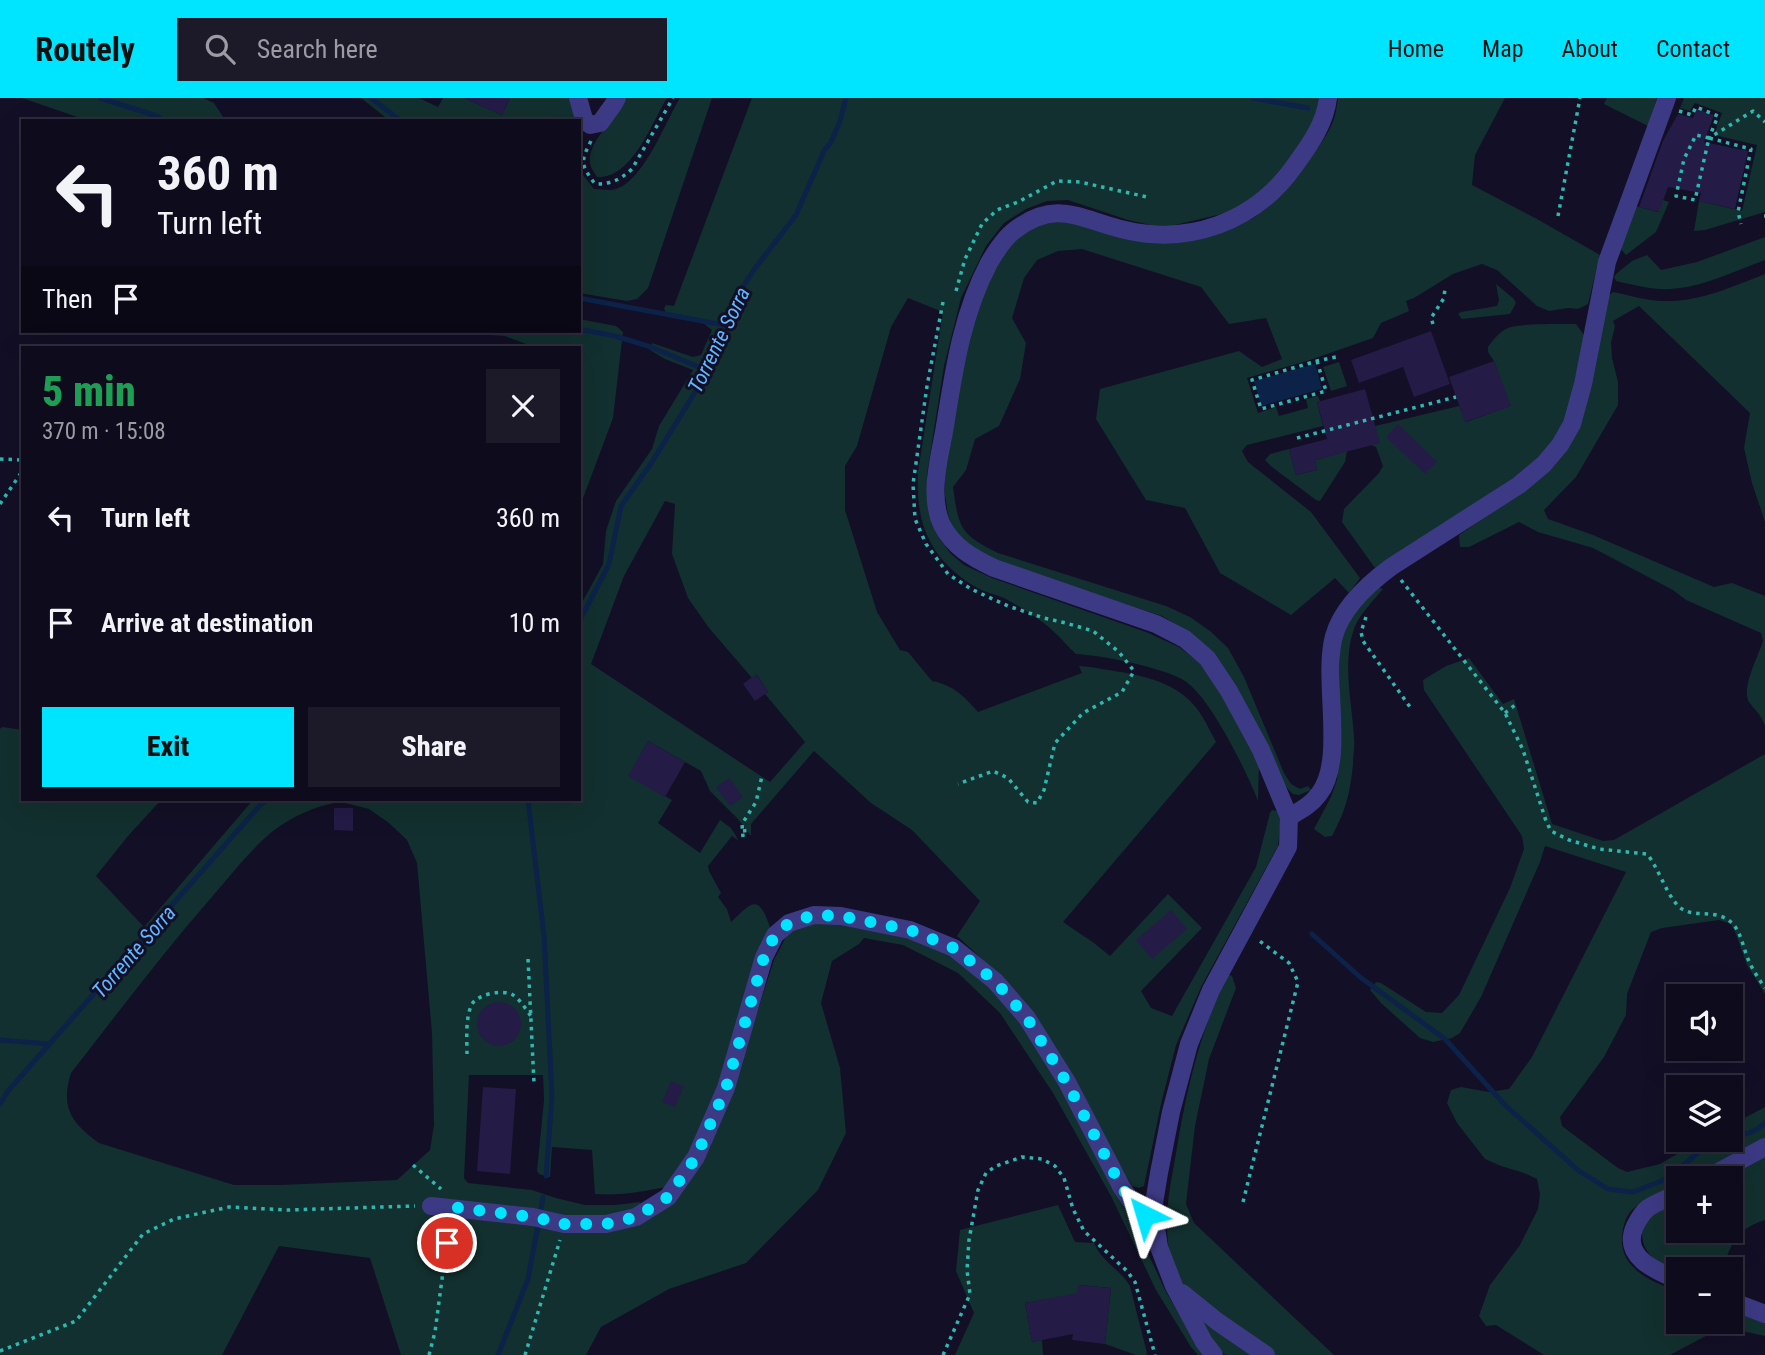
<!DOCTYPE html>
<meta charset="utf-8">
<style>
:root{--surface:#0e0b1c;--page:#1c1929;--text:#f1f3f6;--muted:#9b9ba3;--line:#2e2b3b;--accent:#00e5ff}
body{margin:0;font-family:"Roboto Condensed",sans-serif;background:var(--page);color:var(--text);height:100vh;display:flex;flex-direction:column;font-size:26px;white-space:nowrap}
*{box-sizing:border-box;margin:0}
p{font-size:23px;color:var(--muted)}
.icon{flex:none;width:38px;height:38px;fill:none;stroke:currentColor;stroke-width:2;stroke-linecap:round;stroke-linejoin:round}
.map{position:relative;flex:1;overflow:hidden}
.details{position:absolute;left:21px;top:248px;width:560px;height:455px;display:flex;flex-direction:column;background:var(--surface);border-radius:0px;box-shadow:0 7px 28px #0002,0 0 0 2px var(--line)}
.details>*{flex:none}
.guide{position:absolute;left:21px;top:21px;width:560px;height:214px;border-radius:0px;box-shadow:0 7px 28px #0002,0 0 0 2px var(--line);background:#0e0b1c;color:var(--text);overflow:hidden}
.buttons{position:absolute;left:1666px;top:886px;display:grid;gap:14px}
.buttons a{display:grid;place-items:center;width:77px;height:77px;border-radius:0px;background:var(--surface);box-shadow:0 7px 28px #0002,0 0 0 2px var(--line);font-size:35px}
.pin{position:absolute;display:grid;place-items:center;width:60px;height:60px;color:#fff;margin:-30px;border:4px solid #fff;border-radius:50%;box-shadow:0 2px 7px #0007}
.me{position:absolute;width:77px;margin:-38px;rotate:320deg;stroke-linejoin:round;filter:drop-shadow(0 0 5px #0008)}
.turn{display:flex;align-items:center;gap:24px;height:147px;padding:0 21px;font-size:32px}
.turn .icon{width:91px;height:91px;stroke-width:2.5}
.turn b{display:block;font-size:49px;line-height:60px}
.then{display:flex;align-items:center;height:66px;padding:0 21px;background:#0003;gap:14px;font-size:26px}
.round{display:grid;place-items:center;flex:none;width:74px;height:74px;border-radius:0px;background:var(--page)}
.overview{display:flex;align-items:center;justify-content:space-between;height:119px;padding:0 21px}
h1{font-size:42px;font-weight:800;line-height:52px;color:#1e9e55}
.button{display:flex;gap:14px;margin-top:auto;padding:14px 21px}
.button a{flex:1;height:80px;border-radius:0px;background:var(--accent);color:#111;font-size:28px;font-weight:800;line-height:80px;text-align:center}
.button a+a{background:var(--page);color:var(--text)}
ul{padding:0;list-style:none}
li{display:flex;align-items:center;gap:21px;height:105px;padding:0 21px}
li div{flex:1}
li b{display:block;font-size:26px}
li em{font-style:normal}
header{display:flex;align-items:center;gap:42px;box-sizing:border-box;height:98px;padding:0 35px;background:var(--accent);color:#111}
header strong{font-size:33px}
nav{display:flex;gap:38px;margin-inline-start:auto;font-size:24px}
.search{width:490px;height:63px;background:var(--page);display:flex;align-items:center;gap:18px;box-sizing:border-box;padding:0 24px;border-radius:0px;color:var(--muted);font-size:26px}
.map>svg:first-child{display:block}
</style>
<header>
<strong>Routely</strong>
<div class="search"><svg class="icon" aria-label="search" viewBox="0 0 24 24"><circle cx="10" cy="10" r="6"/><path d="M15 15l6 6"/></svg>Search here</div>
<nav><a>Home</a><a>Map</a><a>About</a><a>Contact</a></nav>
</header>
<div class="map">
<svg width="1765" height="1257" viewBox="0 0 1765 1257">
<rect width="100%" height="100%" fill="#130f26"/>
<!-- green -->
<g fill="#12302f" fill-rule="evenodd">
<path d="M22,0h181l11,5 11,17 -136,1z"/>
<path d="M361,0h58l19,9 5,-9h21l38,17 8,-17h63l2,23h-185z"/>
<path d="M626,0h41c-16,26 -35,81 -70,79 -2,-4 -5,-7 -6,-10 -8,-23 27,-49 35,-69z"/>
<path d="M680,0h32l-64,190 -11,11 -10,2 -48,-8v-123l15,19c5,0 11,1 17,1 31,-3 54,-68 69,-92z"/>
<path d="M752,0h567v11l-6,13 -31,49 -15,17 -20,14 -21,11 -51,12h-24l-23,-5 -60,-20 -21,1 -21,8 -22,14 -18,23 -25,52 -17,68 -17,108 2,37 5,17 5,10 12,16 13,11 28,13 154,54 33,15 20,15 24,34 36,67 -1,38c-11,-29 -48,-104 -73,-120 -19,-13 -85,-26 -109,-27 -8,-7 -15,-16 -23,-23 -10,-10 -36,-26 -49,-33 -10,-4 -21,-6 -30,-12 -44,-27 -59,-63 -56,-114l25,-160 -35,-14 -17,29 -34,119 -12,20v44l32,102 23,38 8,2 24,29c21,4 32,15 46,31l104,-39 -3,-7 11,1c35,6 78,9 103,37 10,11 16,25 23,38l-153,180 31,21 16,13 58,-62 34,34 -61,63 10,17 21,8 84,-149 14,-54 2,-3 5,1 4,8 -3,27 -76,139 -26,60 -15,59 -17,82 -5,2 -7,-2c-35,-58 -63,-123 -104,-177 -21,-28 -46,-50 -71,-73l23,-35 -68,-71 -41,-27 -57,-52 -63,73v12l-14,-18 -27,-27 -9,-20 -53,-30 -19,35 43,24 -14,23 42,30 20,-33 11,8 8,13 -7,-5 -24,30 1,5 12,22 -3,4 9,12 4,13c21,-20 27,-29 39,5l-48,159 -29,69 -21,31c-26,5 -51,10 -77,8l-3,-44 -40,-3 -2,30h-2l-9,-3 -2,-3 7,-71 -1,-25h-74l-5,103 4,5 64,7 24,8 29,7h30l25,-3 1,3c-20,13 -52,15 -75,11 -15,-2 -29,-7 -43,-9 -22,-3 -45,-2 -67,-7l3,14 72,10 27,7 50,1 29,-7 35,-20 29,-41 30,-70 43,-134 16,-31 26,-7 28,2 66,15 41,15 41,31 31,36 39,65 58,107 45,97 34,58 5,7h-6l-7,-8 -35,-57 -45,-94 -58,-103 -53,-80 -42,-40 -55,-28 -39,-7 -5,6 -27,17 -11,42 19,65 6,65 -28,57 -72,73 -77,26 -68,38 -15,28h-185l-31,-97 -91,-12 -57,109h-222v-626l2,-2 21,3v70h138l-33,36 -32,40 48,51 109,-127h326v-192l24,-44 3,-33 10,-30 36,-52 7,-23 34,-56 -28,-11 -15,-9 2,-7 41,14 8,-2 11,-25 -9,-7 -36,-7 -3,-8 2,-3 8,1zM665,403l10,3 -3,50 16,44 21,30 43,50 5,-3 11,17 -3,2 40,48 -35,40 -179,-118 33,-88zM341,704l28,7 20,14 18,17 10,23 15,170 2,92 -4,25 -33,30 -117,5h-46l-135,-42c-27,-20 -39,-35 -28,-70 46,-59 91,-119 140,-175 20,-23 39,-48 62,-67 20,-15 44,-26 68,-29z"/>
<path d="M1338,0h167l-30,57 -3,30 65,34 63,36 -12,49 -10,5 -10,-1 -19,3 -12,-5 -40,-36 -15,-6 -29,10 -39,24 -8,3 3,10 -28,12 -8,15 -63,22 -63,18 11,35 18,-6 3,9 29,-8 -2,-9 12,-3 2,5 -3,1 6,24 -76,19 -5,6 6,11 63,50 49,66 -11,15 -14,-15 -44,37 -71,-42 -35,-65 -39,-8 -50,-81 4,-30 139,-38 23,16 20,-8 -16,-41 -37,6 -28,-37 -119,-38 -24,2 -21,9 -13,18 -12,40 14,25 -6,36 -21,47 -24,13 -9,31 -13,17c6,42 7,47 45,66l168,53 24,11 20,14 18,17 16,29 40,96 7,11 9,5 8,-3 3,4 -12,5 -6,-1 -6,-6 -7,-12 -13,-31 -31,-59 -23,-33 -25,-21 -26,-16 -165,-54 -36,-23 -9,-13 -4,-12 -3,-19v-16c11,-66 23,-195 72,-241 37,-34 85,-5 126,3 34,7 82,-6 112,-24 18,-12 32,-28 44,-45 13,-17 28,-33 35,-53 2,-7 3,-14 4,-21z"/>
<path d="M1607,0h50l-9,28 -44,-22z"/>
<path d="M1684,0h81v114l-60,18 -11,1 5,-30 43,10 15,-66 -43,-10 8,-22 -27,-10 -5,8 -10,-3z"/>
<path d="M1663,102l6,2 -13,30 -30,23 -7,-8 16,-41 23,6z"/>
<path d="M1765,139v23c-33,12 -69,31 -106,29 -14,-1 -29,-5 -43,-8l-2,-4 2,-3 16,-13 15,-6 14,15 36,-8z"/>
<path d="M1765,176v248l-13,-39 -8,-35 6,-35 -111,-107 -26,15 2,5 -4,17 1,15 6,24v23l-42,72 -32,33 4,9 45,16 121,52 18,-4 33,13v130c-3,-10 -10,-16 -16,-24 -8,-14 9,-45 14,-61l-2,-8 -75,-33 -13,-10 -80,-42 -55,-16 -19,-10 -50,25h-9l-1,-12 69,-48 23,-21 58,-171 4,-3c17,3 34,9 50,9 38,1 68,-14 102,-27z"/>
<path d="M1496,186l18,15 2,4 -6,11 -48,5 -4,-5 3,-2 36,-6 2,-6z"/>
<path d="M579,221l37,7 7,6 -10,86 -34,91v-161h-42l-32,-12 -73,-5h147z"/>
<path d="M1576,226l8,11 -16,78 -15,28 -12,14 -30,25 -136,88 -33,-46 2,-13 35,-36 4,-7 -7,-19 -5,-2 -4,-17 92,-22 7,16 44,-16 -16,-45 -6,-9v-5c5,-7 12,-16 20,-19 12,-5 54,-4 68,-4z"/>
<path d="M1339,264l8,24 -16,5 -8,-24z"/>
<path d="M1289,351l7,26 21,-5 -2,-10 32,-9 -2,11 -25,39 -4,-1 -44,-33 -7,-7 5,-6z"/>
<path d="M1380,490l3,1c-9,11 -25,27 -29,40 -12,34 -2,73 0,108 1,9 -1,18 -1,27 -3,30 -7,46 -21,72l-7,1 -11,-8 17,-32 6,-17 2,-25 1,-105 3,-19 8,-15 24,-27z"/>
<path d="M1469,560l34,46 11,-5 38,125 51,17 11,-1 151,-86v240l-18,-29 -11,-31 -5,-10 -12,-4 -57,8 -11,4 -24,62 -1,21 -22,42 -44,60 2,9 56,42 9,4 33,-8 43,-25h28v-14l34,-18v32l-74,39h-13v7c-11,5 -40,18 -47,26 -6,7 -8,16 -9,25 -3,33 30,46 56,55v30h53v-12l34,11v16l-32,-7 -16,1 -47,25h-126l-48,-30 -10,1 -7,-10 11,-31 30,-40 18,-36 2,-15 -3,-15 -13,-6 -23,-7 -16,-7 -28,-36 -10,-20 4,-13 10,-3 28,5 20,-3 23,-32 94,-185 -81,-26 -5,16 -59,135 -21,36 -8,5 -19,4 -13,-4 -39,-35 -11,-13 6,-8 5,1 45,29 16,1 17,-18 51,-107 14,-39 -2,-13 -98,-146 -1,-10 23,-14z"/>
<path d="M1228,876l4,2 4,12 -27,71 -14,67 -9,78 8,19 140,132h-109c-22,-27 -39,-60 -51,-93 -2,-6 -6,-13 -6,-20 -4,-31 3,-59 8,-89 10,-61 24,-123 52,-179z"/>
<path d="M1765,1056v66c-27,8 -34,24 -43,49h-44v3c-8,-3 -18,-7 -25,-14 -11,-10 -16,-29 -4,-41 8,-7 20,-12 29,-18v31h53v-52h-11z"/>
<path d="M1058,1107l17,37 19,1c7,18 27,27 36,43l17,67 -1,2h-10l-31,-11 6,-56 -32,-3 -3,20 -22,-7 -29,5 7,39 10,-2 1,15h-88l19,-42 -18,-42 4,-41z"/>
</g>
<!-- water -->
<path fill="#0c2248" d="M1315,266l7,25 -61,17 -7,-25z"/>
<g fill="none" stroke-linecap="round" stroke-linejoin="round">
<!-- stream -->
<g stroke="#0c2248" stroke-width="5">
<path d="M100,0l57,18 7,5"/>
<path d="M371,0l30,23"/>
<path d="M1253,0l55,10"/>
<path d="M579,200l150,28"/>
<path d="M579,231l36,7 36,11 57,24"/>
<path d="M579,524l30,-58 12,-58 31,-44 56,-91 21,-45 10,-33 14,-22 43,-56 28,-64 7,-9 9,-21 6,-23"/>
<path d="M528,702l16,136 8,160 -6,80"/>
<path d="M1312,836l48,43 85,62 60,66 74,66 29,18 25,3 36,-14 33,-29 28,-10"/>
<path d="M0,942l49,4"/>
<path d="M0,1006l8,-13 254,-288 6,-3"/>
<path d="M1731,1041l23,-8 11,-8"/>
<path d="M541,1111l2,-12"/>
<path d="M498,1257l30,-76 10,-54"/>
</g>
</g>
<!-- building -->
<g fill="#241b47">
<path d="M464,0h46l-8,17z"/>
<path d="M1697,11l17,6 -10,27 44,9 -13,58 -36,-8 2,-8 -33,-6 -9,25 -20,-5 24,-66 15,-27 15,4z"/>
<path d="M1431,233l19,53 -36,13 -11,-30 -44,16 -8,-23z"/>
<path d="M1494,263l17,45 -46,16 -16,-45z"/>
<path d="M1365,291l15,54 -65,17 2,10 -21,5 -7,-26 38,-10 -10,-37z"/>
<path d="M1398,326l39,38 -12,12 -39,-37z"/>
<path d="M756,576l12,18 -13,9 -12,-17z"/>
<path d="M648,643l37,21 -20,35 -37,-21z"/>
<path d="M729,680l14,19 -13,9 -14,-19z"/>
<path d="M334,710h19v23l-19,-1z"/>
<path d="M1171,812l16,19 -35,30 -16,-19z"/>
<circle cx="499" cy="926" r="22"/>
<path d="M671,983l13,5 -9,21 -13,-5z"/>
<path d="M483,989l33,2 -6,85 -33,-3z"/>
<path d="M1078,1187l33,3 -6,56 -33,-4 1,-6 -41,8 -7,-39 52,-10z"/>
</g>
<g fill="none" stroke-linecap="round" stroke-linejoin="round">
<!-- path -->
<g stroke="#2fb8b0" stroke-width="3.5" stroke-dasharray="3.5 5" stroke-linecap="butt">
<path d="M1679,13l13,4 4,-8 22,9 -9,22 44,-27 12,11"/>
<path d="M1709,40l-13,-3 -12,24 -8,37 19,4 14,-62 42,11 -13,63 3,12"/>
<path d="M591,43c-11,21 -10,24 4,43 16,0 25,-4 37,-15l41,-71"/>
<path d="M1558,118l22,-118"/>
<path d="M1764,118h1"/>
<path d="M956,193l9,-32 17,-35 15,-14 21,-8 39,-21 23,1 67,15"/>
<path d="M943,204l-16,84 -14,98 2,35 11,25 22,30 23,15 37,17 36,12 22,5 27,8 26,21 15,19 -12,21 -39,21 -28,30 -11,47 -7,13 -9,-1 -20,-24 -15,-7 -35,13"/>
<path d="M1433,226l-2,-6 13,-20 1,-10"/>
<path d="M1317,263l9,30 -65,18 -9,-29 65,-19 19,-4"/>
<path d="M1297,340l159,-41"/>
<path d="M0,361l23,1"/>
<path d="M0,406l23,-34"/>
<path d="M1401,482l104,133 18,37 23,71 5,10 18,9 30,9 48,5c12,14 21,46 35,55 12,7 26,3 38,7 20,6 21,26 28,43 4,10 11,20 17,29"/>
<path d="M1366,519l-5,15 2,9 47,66"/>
<path d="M1505,615l10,-8"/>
<path d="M743,733l8,-1"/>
<path d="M743,739l-1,-13 14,-22 6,-26"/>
<path d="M528,861l6,124"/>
<path d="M467,956c0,-14 -2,-36 5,-50 6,-10 31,-15 41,-9 7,4 13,15 18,21"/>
<path d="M413,1067l28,24"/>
<path d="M1243,1104l55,-220 -9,-19 -32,-24"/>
<path d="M0,1253l76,-30 67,-87 31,-15 55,-12 58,3 128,-4"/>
<path d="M429,1257l6,-23 14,-106"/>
<path d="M525,1257l35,-115"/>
<path d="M943,1257l27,-61 -3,-24 2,-30 9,-50 8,-17 10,-7 26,-9 20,2 13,7 9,12 9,31 11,22 43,40 8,11 20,73"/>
</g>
<!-- minor -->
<g stroke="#3d3a85" stroke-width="18">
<path d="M578,0l6,21 6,6 10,-2 13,-18 4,-7"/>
<path d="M1289,719c12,-7 22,-12 30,-23 27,-34 3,-114 15,-158 8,-28 34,-52 57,-69l128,-82 25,-21 16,-19 12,-21 11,-40 24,-122 60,-164"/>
<path d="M1707,1080l58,-31"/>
<path d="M1678,1095c-9,5 -21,9 -30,15 -6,5 -10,12 -13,18 -14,31 21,45 43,54"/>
<path d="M431,1108l102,11 31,7h42l30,-7 32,-20 28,-40 30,-69 38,-131 11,-22 14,-12 25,-8 27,1 69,14 44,18 41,33 32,37 40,64 55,106 12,17 22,20"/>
<path d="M1182,1195l36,29 48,33"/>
<path d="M1731,1203l34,13"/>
<path d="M1214,1257l-10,-13 -30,-56 -15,-39 -6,-38 6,-36 12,-61 18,-68 22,-54 77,-143 1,-30 -28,-67 -32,-59 -22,-33 -22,-19 -29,-15 -162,-56c-21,-10 -41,-21 -52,-43 -14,-30 -2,-69 3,-99 9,-56 17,-112 44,-163 7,-12 15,-25 26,-33 42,-32 66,-10 110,0 64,15 129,-8 168,-62 15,-21 32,-43 35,-70"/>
</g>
</g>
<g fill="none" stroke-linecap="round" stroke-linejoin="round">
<!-- route -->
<path stroke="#00e5ff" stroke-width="12" stroke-dasharray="0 21.6" d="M447,1145l4,-36 82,10 31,7h42l30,-7 32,-20 28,-40 30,-69 38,-131 11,-22 14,-12 25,-8 27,1 69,14 44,18 41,33 32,37 40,65 55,105 12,17 11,10"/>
</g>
<g text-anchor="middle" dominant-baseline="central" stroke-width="6" stroke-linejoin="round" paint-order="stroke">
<!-- water labels -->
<g font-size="21" font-style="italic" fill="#62b6ff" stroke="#130f26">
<text transform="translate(719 242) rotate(-64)">Torrente Sorra</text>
<text transform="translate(134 854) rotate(-49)">Torrente Sorra</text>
</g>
</g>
</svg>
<div class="buttons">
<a><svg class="icon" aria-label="sound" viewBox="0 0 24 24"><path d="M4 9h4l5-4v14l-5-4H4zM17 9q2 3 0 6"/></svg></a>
<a><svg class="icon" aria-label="layers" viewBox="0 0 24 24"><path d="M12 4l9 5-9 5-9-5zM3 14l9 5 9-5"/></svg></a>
<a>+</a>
<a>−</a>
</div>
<div class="pin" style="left:447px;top:1145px;background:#d93025"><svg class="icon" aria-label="arrive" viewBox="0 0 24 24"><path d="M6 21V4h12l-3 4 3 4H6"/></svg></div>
<svg class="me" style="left:1145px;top:1117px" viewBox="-20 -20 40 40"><path d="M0-17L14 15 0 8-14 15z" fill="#00e5ff" stroke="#fff" stroke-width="4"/></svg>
<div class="guide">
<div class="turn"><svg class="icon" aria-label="left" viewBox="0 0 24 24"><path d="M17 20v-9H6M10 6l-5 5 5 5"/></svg><div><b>360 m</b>Turn left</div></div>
<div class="then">Then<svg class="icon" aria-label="arrive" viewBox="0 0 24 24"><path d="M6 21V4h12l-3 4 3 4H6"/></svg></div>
</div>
<section class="details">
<div class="overview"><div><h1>5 min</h1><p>370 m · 15:08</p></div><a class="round"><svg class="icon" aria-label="close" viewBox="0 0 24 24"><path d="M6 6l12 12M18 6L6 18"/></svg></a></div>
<ul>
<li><svg class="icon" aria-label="left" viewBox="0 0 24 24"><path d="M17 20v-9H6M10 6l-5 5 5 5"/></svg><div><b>Turn left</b></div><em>360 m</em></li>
<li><svg class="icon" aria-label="arrive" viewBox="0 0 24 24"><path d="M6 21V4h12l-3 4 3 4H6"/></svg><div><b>Arrive at destination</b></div><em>10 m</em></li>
</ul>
<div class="button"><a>Exit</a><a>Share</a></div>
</section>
</div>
